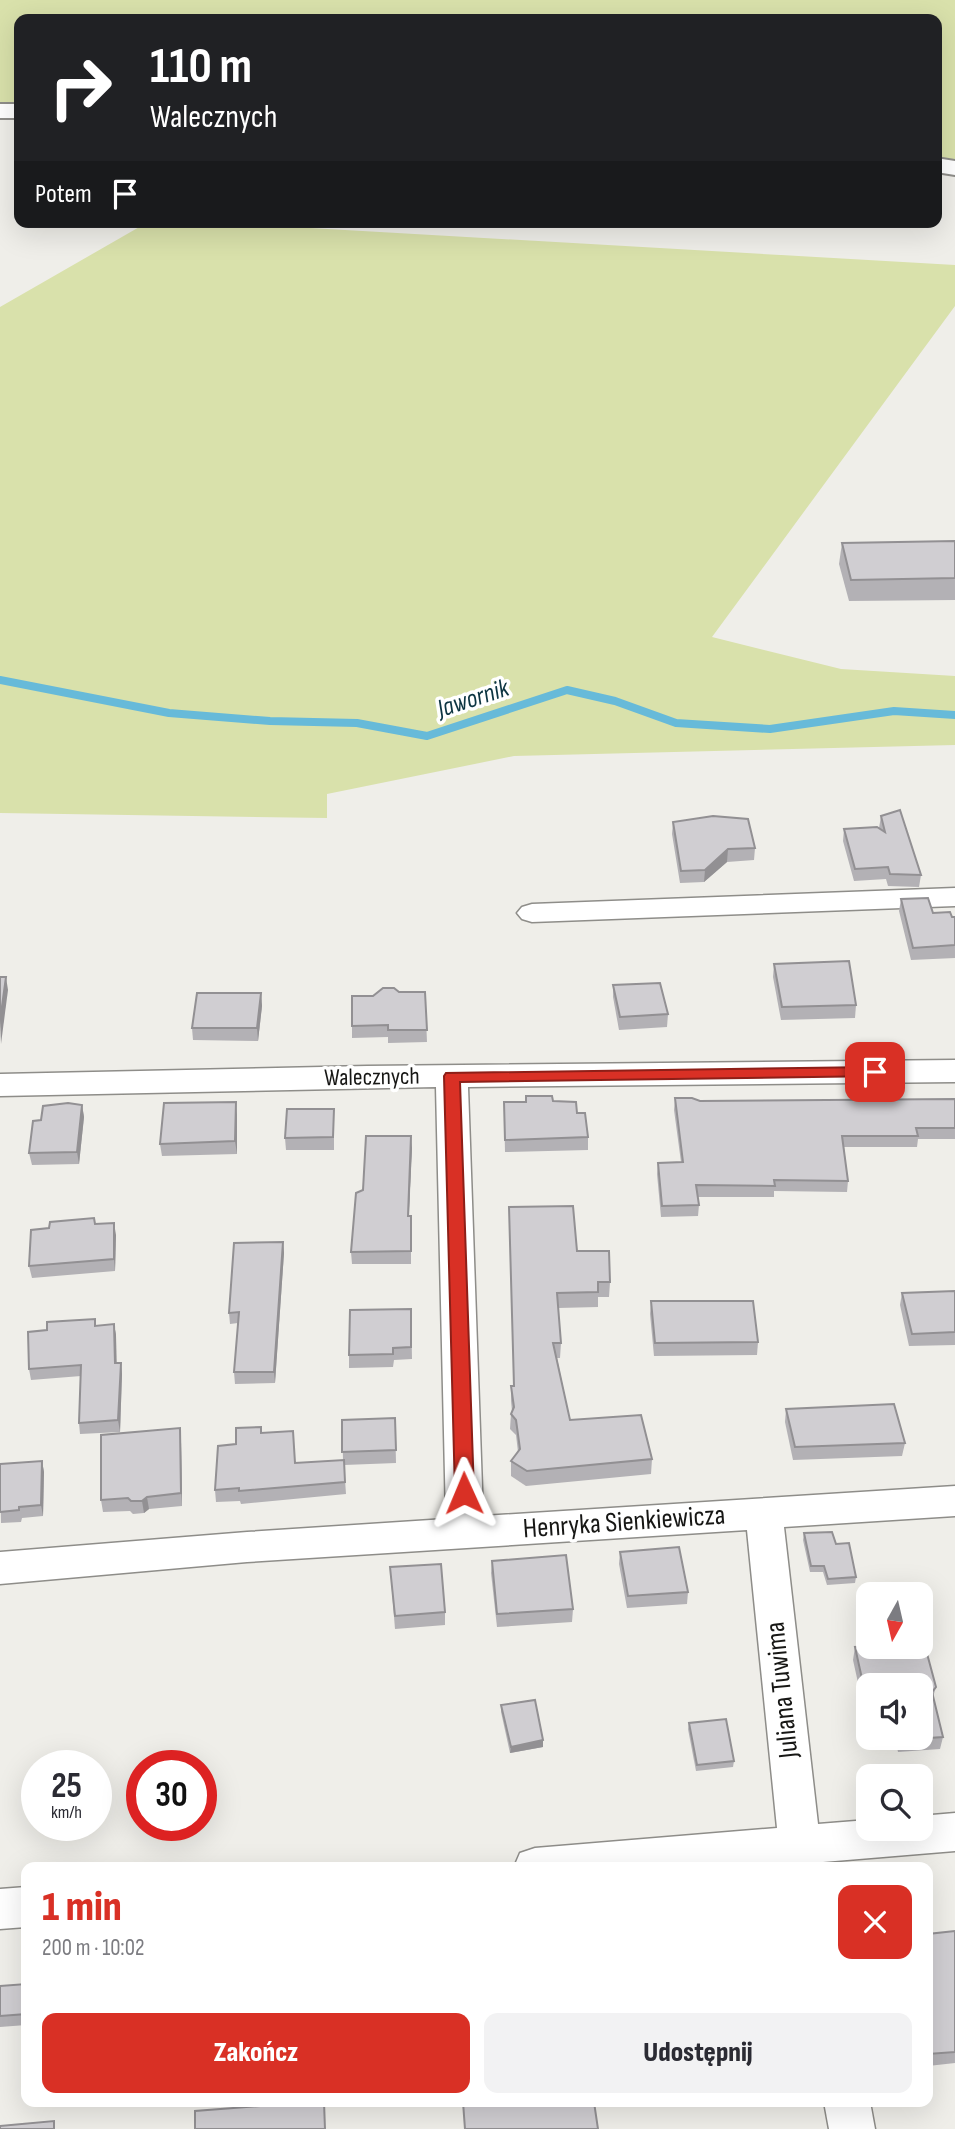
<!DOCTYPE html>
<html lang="pl">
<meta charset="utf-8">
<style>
:root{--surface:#fff;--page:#f2f2f3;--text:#2b2b33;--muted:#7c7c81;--accent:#d93025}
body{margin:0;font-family:"Sofia Sans Condensed",sans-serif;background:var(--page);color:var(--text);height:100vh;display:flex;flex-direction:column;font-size:26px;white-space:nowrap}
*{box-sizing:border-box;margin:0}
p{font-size:23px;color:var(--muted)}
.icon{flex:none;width:38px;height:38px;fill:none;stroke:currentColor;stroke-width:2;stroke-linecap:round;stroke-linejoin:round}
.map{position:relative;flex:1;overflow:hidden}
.panel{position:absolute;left:21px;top:1862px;width:912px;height:245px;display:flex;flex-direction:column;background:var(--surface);border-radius:14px;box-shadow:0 7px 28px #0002}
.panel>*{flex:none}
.guide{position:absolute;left:14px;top:14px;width:928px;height:214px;border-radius:14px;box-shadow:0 7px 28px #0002;background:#202124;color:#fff;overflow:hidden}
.needle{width:46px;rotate:188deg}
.fabs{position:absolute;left:856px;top:1582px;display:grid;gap:14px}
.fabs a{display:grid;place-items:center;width:77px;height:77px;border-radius:14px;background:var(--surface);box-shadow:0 7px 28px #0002;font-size:35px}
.speed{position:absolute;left:21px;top:1750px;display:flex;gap:14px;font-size:35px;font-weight:700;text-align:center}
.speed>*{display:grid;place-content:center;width:91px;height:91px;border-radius:50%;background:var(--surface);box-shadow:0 7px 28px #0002;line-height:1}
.speed small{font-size:18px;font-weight:400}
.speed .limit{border:10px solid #d22;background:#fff;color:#111}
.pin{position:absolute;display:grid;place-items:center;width:60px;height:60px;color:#fff;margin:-30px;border-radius:14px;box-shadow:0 4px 10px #0006}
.me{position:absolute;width:77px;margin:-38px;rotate:359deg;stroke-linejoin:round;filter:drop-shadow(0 0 5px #0008)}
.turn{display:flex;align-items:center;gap:24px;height:147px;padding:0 21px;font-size:32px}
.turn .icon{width:91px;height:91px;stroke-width:2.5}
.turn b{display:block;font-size:49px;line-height:60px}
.then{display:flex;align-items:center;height:66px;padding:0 21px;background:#0003;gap:14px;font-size:26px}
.round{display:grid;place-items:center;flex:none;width:74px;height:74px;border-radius:14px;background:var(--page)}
.headline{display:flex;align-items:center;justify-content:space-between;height:119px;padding:0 21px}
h1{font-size:42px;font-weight:800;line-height:52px;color:var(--accent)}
.button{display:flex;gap:14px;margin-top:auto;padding:14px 21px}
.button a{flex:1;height:80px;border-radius:14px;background:var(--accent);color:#fff;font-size:28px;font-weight:800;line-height:80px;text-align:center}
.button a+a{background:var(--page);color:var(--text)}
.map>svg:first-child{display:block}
</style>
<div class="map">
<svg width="955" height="2129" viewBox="0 0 955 2129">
<rect width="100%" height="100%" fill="#efeee9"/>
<!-- green -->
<g fill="#d9e1ab">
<path d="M0,0h955v164l-19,-3v-142h-917v86h-19z"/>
<path d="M148,222h60l747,43v41l-243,331 129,32 114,7v69l-441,11 -187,38v24l-327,-5v-506z"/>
</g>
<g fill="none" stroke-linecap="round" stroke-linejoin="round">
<!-- stream -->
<path stroke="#67bad9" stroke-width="8" d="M0,680l169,33 101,8 87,2 70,13 140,-46 48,11 61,22 94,6 124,-18 61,4"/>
<!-- street casing -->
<g stroke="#8e8d89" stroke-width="3">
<g id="street">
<path d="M955,888v18l-423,16 -10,-3 -5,-6 5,-6 10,-3z"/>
<path d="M955,1060v22l-487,5 15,429 472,-30v30l-171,11 34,297 50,-4v9h52v-13l35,-3v38l-132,11v5h-309l6,-14 15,-5 242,-20 -30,-298 -500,32 -247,22v-32l247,-20 199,-13 -10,-432 -436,9v-22l367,-8z"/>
<path d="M26,1887v40l-26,2v-40z"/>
<path d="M824,2102h46l5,27h-46z"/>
</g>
</g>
<!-- secondary casing -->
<g stroke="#8e8d89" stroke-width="4">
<g id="secondary">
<rect x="0" y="104" width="19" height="14"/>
<path d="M936,158l19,3v14l-19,-3z"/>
</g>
</g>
<!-- street -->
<use href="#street" fill="#fff" fill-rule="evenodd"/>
<!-- secondary -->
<use href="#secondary" fill="#fff" fill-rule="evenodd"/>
</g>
<!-- wall -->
<g fill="#b3b1b5">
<path d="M955,541v59l-106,1 -10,-37 3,-21z"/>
<path d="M881,816l40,59 -2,12 -31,-1 -2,-7 -32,2 -11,-40 1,-12 35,-1z"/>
<path d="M673,822l82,26 -1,12 -27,2 -23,20 -24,1 -8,-49z"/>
<path d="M901,899l32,14 22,4v41l-44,2 -12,-49z"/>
<path d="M774,964l82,41 -1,13 -74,2 -8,-43z"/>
<path d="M613,985l55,29 -1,13 -48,3 -6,-33z"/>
<path d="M399,992h26l2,50 -39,1v-6l-36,1v-12l21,-30z"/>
<path d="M261,993l1,13 -4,35 -65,-1 -1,-12z"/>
<path d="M675,1098l25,3 255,-2v40h-37l-1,8h-73l4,34 -1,11 -73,-1v6h-76l1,8 -1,11 -37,1 -4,-43 1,-11 23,-1 -7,-52z"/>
<path d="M553,1101l24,12 11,24v13l-83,2 -1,-50z"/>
<path d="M82,1105l2,12 -5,47 -47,1 -3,-12 12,-33z"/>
<path d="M334,1109v41h-48l-1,-12z"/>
<path d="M237,1115v39l-75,2 -2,-12z"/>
<path d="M412,1148l-3,68h2v48h-59l-1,-12 12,-62z"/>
<path d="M509,1207l68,44 33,31 -1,15h-11v10l-40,1 3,35 -1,15h-3l13,62 82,39 -1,15 -125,12 -15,-10v-15l7,-9 -2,-17 -6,-6 1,-15 1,-3 -1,-10v-15h3z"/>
<path d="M95,1224l21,11 -1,36 -83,7 -3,-12z"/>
<path d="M283,1242l1,11 -9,130 -40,1 -1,-12 4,-49 -8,1 -1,-11z"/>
<path d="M955,1291v54l-46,1 -9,-41 2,-12z"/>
<path d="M651,1301l107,41 -1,13 -103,1 -4,-42z"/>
<path d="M411,1309l1,50 -18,1 -1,7 -44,1v-13z"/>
<path d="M114,1324l2,11v28h5l1,11 -2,58 -40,2 -1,-11 2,-47 -50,4 -2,-11 18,-39z"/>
<path d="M786,1409l119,34 -3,13 -109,4 -8,-38z"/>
<path d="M395,1418l1,45 -52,2 2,29 -105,10 -1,-3 -24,1 -1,-12 21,-46 25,-11 34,30 48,-3 -1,-40z"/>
<path d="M180,1428l1,13 1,65 -33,3 -5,4 -11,1 -3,-3 -27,1 -2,-12z"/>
<path d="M42,1461l2,11 -1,44 -21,2 -1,4 -20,1 -1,-59z"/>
<path d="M804,1533l32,11 20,33 -1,6 -28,2 -4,-13h-13l-7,-32z"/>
<path d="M620,1552l68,40 -1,12 -60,4 -8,-44z"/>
<path d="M492,1561l81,48 -1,13 -75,5 -6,-54z"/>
<path d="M390,1567l55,45v13l-50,4z"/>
<path d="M855,1647l81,40 -3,10 10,40 -3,12 -42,3 -3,-14h25l-52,-53v43l-15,-68z"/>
<path d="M501,1705l42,42 -33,6 -9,-41z"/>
<path d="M689,1723l45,38 -1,6 -37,4 -8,-42z"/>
<path d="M955,1931v132l-27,3v-132z"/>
<path d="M26,1984v41l-26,2v-41z"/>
</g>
<!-- shaded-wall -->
<g fill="#929093">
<path d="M728,849l-1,13 -23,20 1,-12z"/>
<path d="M6,977l2,13 -7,54 -1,-23z"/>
<path d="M261,993l1,13 -4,35 -1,-13z"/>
<path d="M236,1102l1,13v39l-2,-13z"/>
<path d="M82,1105l2,12 -5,47 -2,-12z"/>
<path d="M411,1136l1,12 -4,80v-12z"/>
<path d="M114,1223l2,12 -1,36 -1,-12z"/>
<path d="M283,1242l1,11 -9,130 -1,-11z"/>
<path d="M114,1324l2,11 1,39 -2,-11z"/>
<path d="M121,1363l1,11 -2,58 -2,-12z"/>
<path d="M180,1428l1,13 1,65 -1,-13z"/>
<path d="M42,1461l2,11 -1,44 -2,-11z"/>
<path d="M147,1497l2,12 -5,4 -2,-12z"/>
<path d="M543,1740v7l-33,6 1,-6z"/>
</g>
<!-- building -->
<g fill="#d0ced2" stroke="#929093" stroke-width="2">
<path d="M955,541v37l-104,2 -9,-37z"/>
<path d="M900,810l21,65 -31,-1 -2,-7 -33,2 -11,-40 33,-2 8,5 -4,-16z"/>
<path d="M713,816l35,3 7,29 -27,1 -23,21 -24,1 -8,-49z"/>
<path d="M928,898l5,15 17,-1 2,5h3v28l-42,3 -12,-49z"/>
<path d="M849,961l7,44 -74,2 -8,-43z"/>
<path d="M0,977h6l-6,44z"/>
<path d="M660,983l8,31 -48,3 -7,-32z"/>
<path d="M383,988h11l5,4h26l2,38h-39v-5l-36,1v-30h21z"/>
<path d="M197,993h64l-4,35h-65z"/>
<path d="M526,1096h26l1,5 23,1 1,11h8l3,24 -83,3 -1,-38h22z"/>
<path d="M675,1098h17l8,3 255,-2v29h-39l2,8h-76l6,45 -74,-1 1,6 -79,-1 3,20 -37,1 -4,-43 25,-1z"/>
<path d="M236,1102l-1,39 -75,3 4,-41z"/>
<path d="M68,1103l14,2 -5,47 -48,1 4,-32 8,-1 2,-14z"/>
<path d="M287,1109h47l-1,28 -48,1z"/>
<path d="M366,1136h45l-3,80h3v35l-60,1 5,-59 7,-3z"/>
<path d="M573,1206l4,45h32l1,31h-12v10l-41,1 4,50h-8l17,77 71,-5 11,44 -125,12 -16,-10 9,-12 -4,-29 -5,-6 3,-7 -3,-21h3l-5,-179z"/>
<path d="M94,1218l1,6 19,-1v36l-85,7 2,-36 18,-2 1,-6z"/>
<path d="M283,1242l-9,130h-40l5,-60 -10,1 5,-70z"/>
<path d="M955,1291v41l-43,2 -10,-41z"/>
<path d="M651,1301h102l5,41 -103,1z"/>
<path d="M411,1309v38l-18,1v6l-44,1 1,-45z"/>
<path d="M95,1319v7l19,-2 1,39h6l-3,57 -39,3 2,-58 -52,4 -1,-37 19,-2v-8z"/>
<path d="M894,1404l11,39 -110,4 -9,-38z"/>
<path d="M395,1418l1,32 -54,2v-32z"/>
<path d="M261,1427v6l32,-2 2,32 49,-3 1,22 -106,9v-3l-24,2 3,-44 18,-2v-16z"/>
<path d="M180,1428l1,65 -34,4 -5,4h-11l-3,-3 -27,2v-65z"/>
<path d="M42,1461l-1,44 -22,2v3l-19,2v-48z"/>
<path d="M832,1532l4,12 13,-1 7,34 -28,2 -4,-13h-13l-7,-33z"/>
<path d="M679,1547l9,45 -60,4 -8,-44z"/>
<path d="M566,1555l7,54 -76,5 -5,-53z"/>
<path d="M441,1564l4,48 -50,4 -5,-49z"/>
<path d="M920,1645l5,1 11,41 -4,5 11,45 -43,3v-2h20v-53h-52v21l-13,-59 13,-1 52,1z"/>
<path d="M535,1700l8,40 -32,7 -10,-42z"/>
<path d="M726,1719l8,42 -37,4 -8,-42z"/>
<path d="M955,1931v121l-27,2v-120z"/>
<path d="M26,1984v30l-26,2v-30z"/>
<path d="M312,2102h12l1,27h-130v-18z"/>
<path d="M463,2102h131l4,27h-133z"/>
<path d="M54,2121v8h-54v-3z"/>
</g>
<!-- route -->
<path fill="#d93025" stroke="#8d1f18" stroke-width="2" d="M875,1067l6,1 2,4 -2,4 -421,6 14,411 -3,6 -7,2 -7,-2 -2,-6 -11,-417 2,-3z"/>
<g text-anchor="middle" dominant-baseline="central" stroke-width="7" stroke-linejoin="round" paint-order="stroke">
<!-- street labels -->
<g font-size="24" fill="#171715" stroke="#fff">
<text transform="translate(372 1077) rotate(-1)">Walecznych</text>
</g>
<!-- water labels -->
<g font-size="26" font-style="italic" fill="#0d3542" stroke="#fff">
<text transform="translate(473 699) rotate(-18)">Jawornik</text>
</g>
<!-- near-street labels -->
<g font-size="28" fill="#171715" stroke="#fff">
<text transform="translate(624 1522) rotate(-4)">Henryka Sienkiewicza</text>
<text transform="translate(782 1690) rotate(-96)">Juliana Tuwima</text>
</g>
</g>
</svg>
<div class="fabs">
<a><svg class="needle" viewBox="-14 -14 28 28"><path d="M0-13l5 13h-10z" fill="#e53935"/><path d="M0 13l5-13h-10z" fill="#7c7c81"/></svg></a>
<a><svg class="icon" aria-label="sound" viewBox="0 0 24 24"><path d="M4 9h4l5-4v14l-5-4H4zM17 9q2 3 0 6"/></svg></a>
<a><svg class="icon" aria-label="search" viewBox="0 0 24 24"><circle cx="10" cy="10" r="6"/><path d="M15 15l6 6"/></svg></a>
</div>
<div class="speed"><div>25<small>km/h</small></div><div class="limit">30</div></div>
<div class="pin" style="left:875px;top:1072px;background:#d93025"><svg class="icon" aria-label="arrive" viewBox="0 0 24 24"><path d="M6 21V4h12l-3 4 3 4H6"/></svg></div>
<svg class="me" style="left:464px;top:1493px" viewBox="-20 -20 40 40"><path d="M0-17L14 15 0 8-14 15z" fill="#d93025" stroke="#fff" stroke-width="4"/></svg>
<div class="guide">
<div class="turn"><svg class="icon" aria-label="right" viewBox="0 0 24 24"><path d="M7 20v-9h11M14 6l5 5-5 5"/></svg><div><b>110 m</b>Walecznych</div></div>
<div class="then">Potem<svg class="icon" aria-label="arrive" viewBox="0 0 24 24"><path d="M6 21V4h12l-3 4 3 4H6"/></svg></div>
</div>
<section class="panel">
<div class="headline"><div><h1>1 min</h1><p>200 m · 10:02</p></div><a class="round" style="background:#d93025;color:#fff"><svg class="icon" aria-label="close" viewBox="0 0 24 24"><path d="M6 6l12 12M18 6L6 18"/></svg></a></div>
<div class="button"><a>Zakończ</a><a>Udostępnij</a></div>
</section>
</div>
